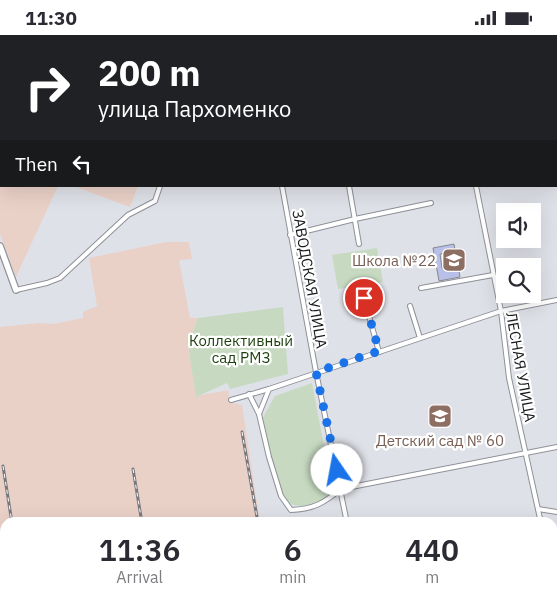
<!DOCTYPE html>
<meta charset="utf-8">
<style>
:root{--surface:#fff;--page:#f7f7f7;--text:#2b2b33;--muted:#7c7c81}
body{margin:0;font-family:"IBM Plex Sans",sans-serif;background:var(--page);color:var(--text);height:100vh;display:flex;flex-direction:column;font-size:19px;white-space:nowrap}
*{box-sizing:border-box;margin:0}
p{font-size:16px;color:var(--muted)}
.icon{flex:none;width:28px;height:28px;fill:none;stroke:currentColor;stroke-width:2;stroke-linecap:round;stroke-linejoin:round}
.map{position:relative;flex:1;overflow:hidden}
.details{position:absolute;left:0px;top:482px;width:558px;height:96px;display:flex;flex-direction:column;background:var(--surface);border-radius:15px 15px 0 0;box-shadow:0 5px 20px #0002}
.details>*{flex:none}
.banner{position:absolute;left:0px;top:0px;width:558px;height:152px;box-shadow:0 5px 20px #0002;background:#202124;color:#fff;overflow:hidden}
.tools{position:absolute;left:496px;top:168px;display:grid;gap:10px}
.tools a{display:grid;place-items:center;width:45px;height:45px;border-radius:0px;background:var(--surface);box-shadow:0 5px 20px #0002;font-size:25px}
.pin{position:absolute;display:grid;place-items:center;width:42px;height:42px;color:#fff;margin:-21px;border:2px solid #fff;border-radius:50%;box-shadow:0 1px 5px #0007}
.me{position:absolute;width:55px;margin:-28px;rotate:348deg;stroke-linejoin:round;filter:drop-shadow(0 0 4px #0008)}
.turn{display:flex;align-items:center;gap:18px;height:105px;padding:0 15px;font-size:22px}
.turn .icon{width:65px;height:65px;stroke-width:2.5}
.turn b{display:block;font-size:35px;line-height:42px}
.then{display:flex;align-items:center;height:48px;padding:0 15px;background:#0003;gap:10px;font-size:19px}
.eta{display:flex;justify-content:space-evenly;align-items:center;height:85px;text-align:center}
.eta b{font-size:30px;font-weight:600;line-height:35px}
.status{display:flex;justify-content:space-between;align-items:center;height:35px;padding:0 25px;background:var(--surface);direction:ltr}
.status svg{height:14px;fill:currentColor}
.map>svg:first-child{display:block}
</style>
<div class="status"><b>11:30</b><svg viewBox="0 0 49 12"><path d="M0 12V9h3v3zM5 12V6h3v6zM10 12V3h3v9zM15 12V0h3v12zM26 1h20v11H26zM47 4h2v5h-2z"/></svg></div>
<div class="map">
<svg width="557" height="578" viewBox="0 0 557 578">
<rect width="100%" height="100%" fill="#dfe1e8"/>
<!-- industrial -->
<g fill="#ead1c8">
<path d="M0,88l1,63h57l-42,91 -16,-43z"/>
<path d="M73,151h65l-8,21z"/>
<path d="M166,207h23l3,17 -13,1 11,58h8l-10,27 8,51 32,-6 2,12 12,3 18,117 -255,1v86h233l3,4h-241v-286l39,-4 14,1 30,-6v-6l14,-6 -8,-48z"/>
</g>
<!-- green -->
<g fill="#c7dac1">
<path d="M377,213l6,34 -45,7 -6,-34z"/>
<path d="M283,272l5,67 -58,15 -3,-6 -31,14 -8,-52 10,-27z"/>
<path d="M312,348l21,110c-19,10 -26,18 -47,9l-15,-43 -9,-40 13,-23z"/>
</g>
<!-- building -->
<path fill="#b8c0e8" stroke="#878990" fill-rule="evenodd" d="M454,209l6,33 -21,4 -6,-33zM449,218l2,14 -9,1 -2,-14z"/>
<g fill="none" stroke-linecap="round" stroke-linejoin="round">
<!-- street casing -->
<g stroke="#8f9198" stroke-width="6">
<g id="street">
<path d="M304,1l1,-1"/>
<path d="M556,31h1"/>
<path d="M556,38l1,4"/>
<path d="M556,50h1"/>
<path d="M282,151l34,186 31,151"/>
<path d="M349,151l10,58"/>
<path d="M476,151l25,125 8,67 32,145"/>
<path d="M290,200l65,-16 76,-16"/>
<path d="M421,253l72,-13"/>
<path d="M16,255l31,-7 13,-5 68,-63 27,-14 5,-15"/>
<path d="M364,263l15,54"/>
<path d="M410,271l10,32"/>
<path d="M269,354l-10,25 10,43 12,39 10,14c23,-1 33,-7 50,-21l216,-42"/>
<path d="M249,359l10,20"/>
<path d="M231,365l38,-11 232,-78 56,-11"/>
<path d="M538,474l19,3"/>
<path d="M552,544l5,23"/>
<path d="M362,574v4"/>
<path d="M508,574v4"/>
<path d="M384,578l34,-4"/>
</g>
</g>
<!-- secondary casing -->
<g stroke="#8f9198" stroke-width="8">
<g id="secondary">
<path d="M0,83l1,1"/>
<path d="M0,211l16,44"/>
</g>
</g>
<!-- street -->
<use href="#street" stroke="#fff" stroke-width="4"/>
<!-- secondary -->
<use href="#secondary" stroke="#fff" stroke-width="5.5"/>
<!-- rail casing -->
<g stroke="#78797e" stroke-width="3">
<g id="rail">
<path d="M242,397l16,91"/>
<path d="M3,431l9,57"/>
<path d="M133,434l9,54"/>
<path d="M0,536l5,9"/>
<path d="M0,553l5,5"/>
<path d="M8,574l14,3"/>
<path d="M28,574l7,4"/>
<path d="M55,574l6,4"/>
<path d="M101,574l3,4"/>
<path d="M165,574l2,4"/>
<path d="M196,574l5,4"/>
<path d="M273,574l1,4"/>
</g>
</g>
<!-- rail -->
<use href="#rail" stroke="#fff" stroke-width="1" stroke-dasharray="4" stroke-linecap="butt"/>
</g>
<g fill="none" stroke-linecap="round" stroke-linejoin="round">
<!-- route -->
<path stroke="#1a73e8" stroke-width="9" stroke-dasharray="0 16.2" d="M337,435l-21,-98 63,-21 -15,-53"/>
</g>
<!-- icons -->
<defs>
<g id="school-square" transform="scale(1.25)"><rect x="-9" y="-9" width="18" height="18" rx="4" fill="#8d6e63" stroke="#fff"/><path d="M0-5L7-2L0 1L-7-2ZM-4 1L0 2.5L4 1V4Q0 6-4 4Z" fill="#fff"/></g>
</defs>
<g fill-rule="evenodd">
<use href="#school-square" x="454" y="225"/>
<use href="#school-square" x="440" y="381"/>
</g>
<g text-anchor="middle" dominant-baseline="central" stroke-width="4.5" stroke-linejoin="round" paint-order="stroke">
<!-- education labels -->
<g font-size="15" fill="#785e54" stroke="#fff" text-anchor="end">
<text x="436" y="225">Школа №22</text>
<text x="440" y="405" text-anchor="middle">Детский сад № 60</text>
</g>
<!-- street labels -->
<g font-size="15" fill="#191a1c" stroke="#fff">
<text transform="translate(310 244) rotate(80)">ЗАВОДСКАЯ УЛИЦА</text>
<text transform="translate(521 332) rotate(80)">ЛЕСНАЯ УЛИЦА</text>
</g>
<!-- park labels -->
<g font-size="15" fill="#1b3e0b" stroke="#fff">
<text x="241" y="305">Коллективный<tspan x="241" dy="17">сад РМЗ</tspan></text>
</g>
</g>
</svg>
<div class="tools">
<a><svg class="icon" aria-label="sound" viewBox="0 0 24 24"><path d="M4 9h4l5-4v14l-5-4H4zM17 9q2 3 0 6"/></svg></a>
<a><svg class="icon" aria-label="search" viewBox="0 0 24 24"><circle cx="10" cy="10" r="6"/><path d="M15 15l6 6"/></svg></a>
</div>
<div class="pin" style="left:364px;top:263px;background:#d93025"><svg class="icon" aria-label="arrive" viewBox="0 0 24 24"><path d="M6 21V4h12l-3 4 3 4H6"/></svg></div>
<svg class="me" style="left:337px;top:435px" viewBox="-20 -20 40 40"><circle r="19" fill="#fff"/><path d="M0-13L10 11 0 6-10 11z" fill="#1a73e8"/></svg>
<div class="banner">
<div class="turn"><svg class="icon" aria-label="right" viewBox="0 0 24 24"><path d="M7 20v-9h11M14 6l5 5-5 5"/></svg><div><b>200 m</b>улица Пархоменко</div></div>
<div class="then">Then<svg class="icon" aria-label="left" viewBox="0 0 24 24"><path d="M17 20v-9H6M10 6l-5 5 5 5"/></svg></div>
</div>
<section class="details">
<div class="eta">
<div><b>11:36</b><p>Arrival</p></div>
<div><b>6</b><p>min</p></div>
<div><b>440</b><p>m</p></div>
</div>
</section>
</div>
